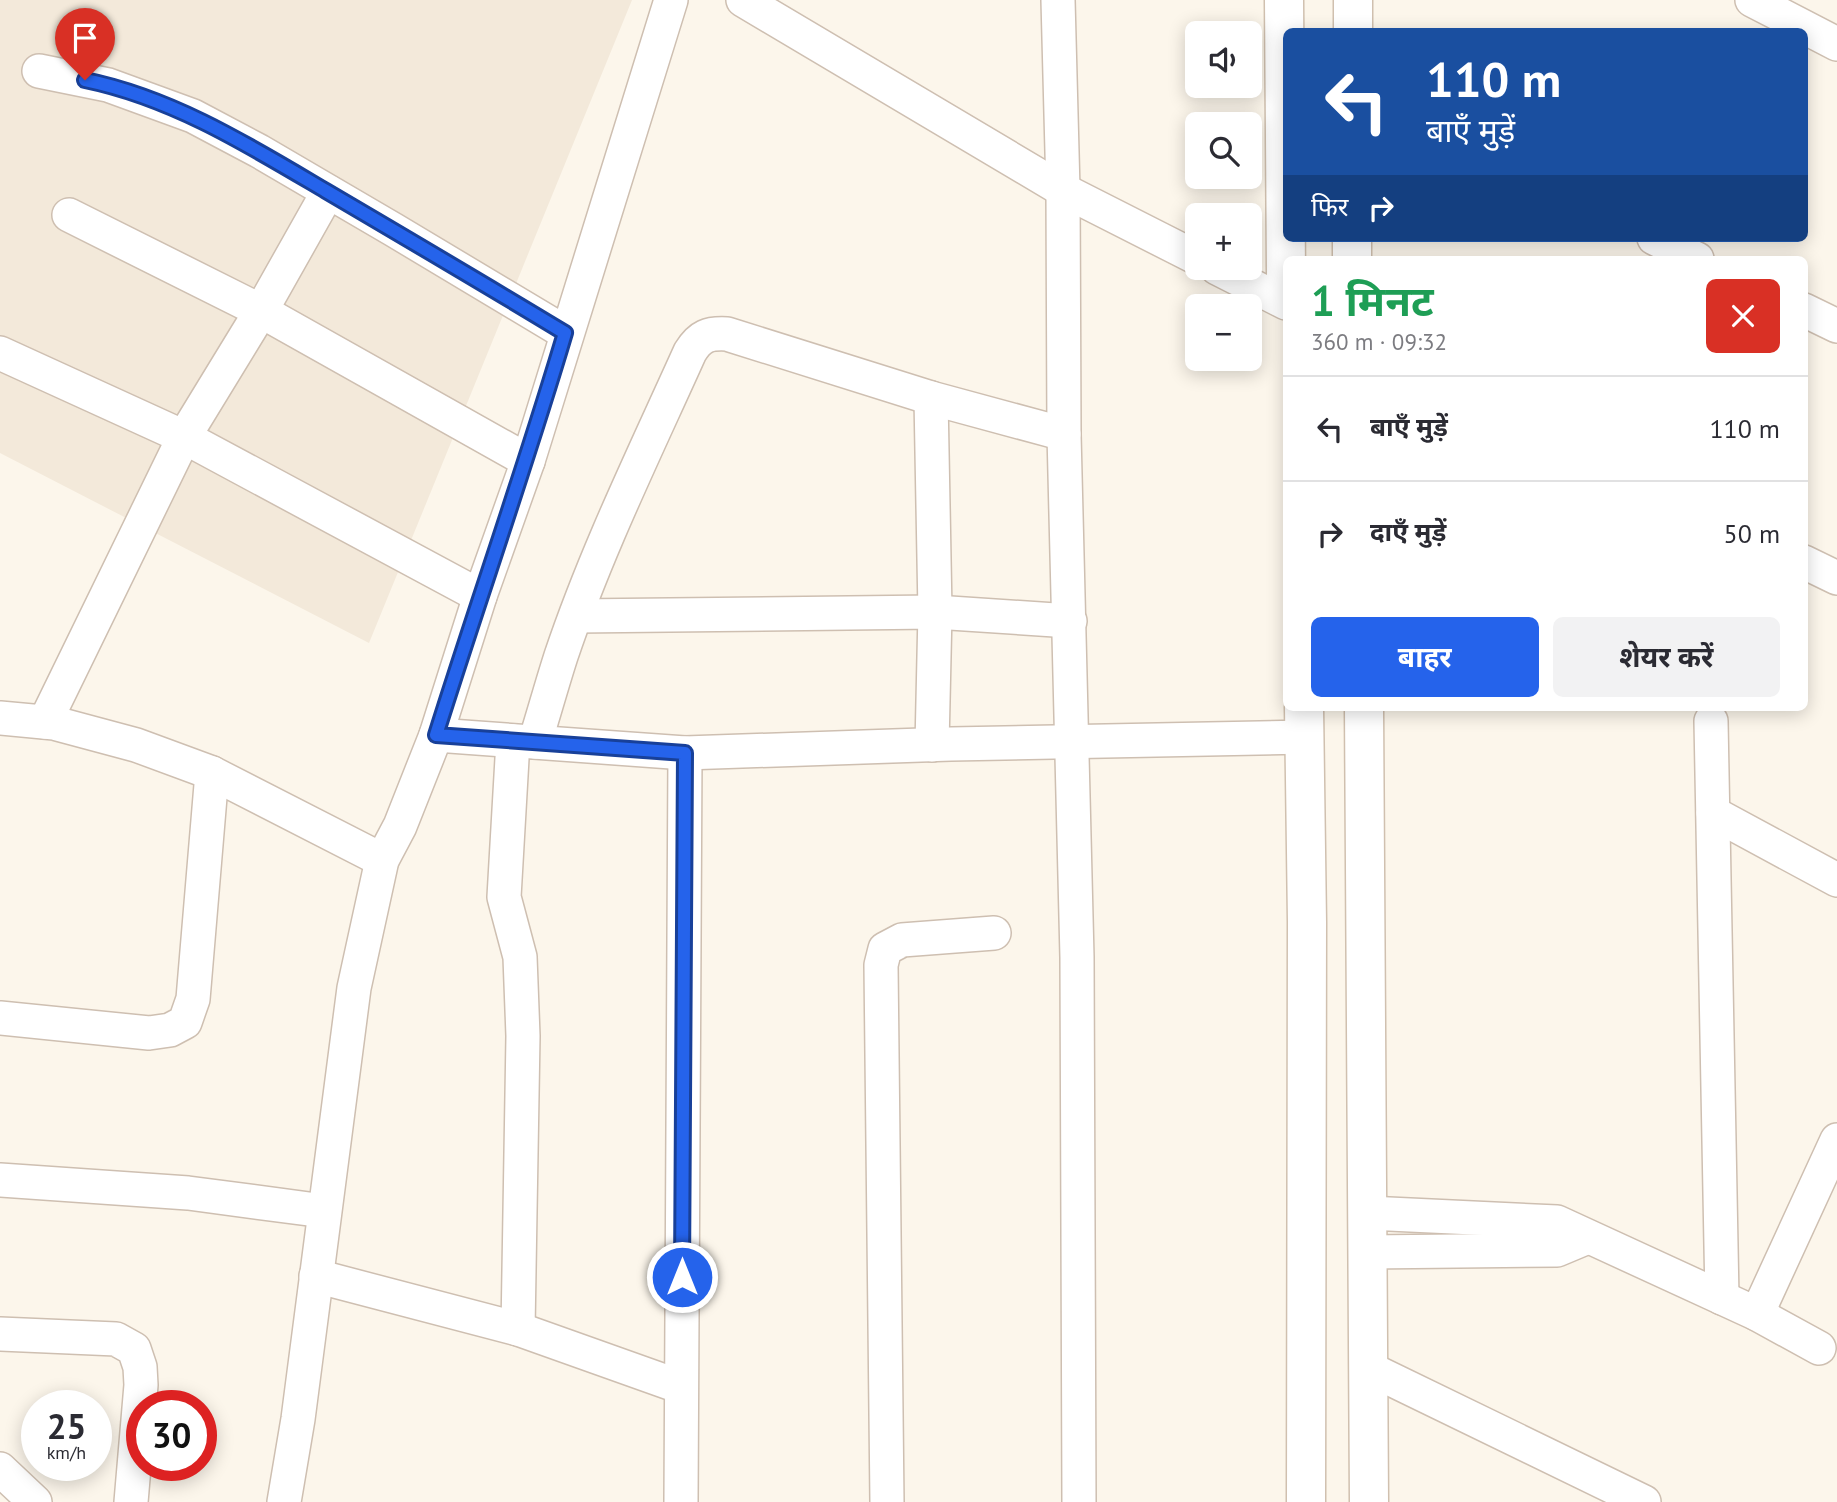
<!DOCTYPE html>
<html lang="hi">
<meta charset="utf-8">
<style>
:root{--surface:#fff;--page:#f2f2f3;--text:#2b2b33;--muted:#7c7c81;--line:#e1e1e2;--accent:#2563eb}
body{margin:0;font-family:"PT Sans","Noto Sans Devanagari",sans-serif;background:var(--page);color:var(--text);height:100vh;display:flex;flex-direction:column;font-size:26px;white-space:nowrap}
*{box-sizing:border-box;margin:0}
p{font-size:23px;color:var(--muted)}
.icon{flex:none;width:38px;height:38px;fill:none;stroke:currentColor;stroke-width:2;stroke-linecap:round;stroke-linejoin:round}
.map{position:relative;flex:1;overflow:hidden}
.panel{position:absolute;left:1283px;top:256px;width:525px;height:455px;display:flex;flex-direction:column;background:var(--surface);border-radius:10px;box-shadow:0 4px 18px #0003}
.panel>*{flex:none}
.guide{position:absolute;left:1283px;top:28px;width:525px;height:214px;border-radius:10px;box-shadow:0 4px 18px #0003;background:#1a4fa0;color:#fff;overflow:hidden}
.tools{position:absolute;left:1185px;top:21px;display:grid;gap:14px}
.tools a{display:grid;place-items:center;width:77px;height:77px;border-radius:10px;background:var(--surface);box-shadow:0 4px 18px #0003;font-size:35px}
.speed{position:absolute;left:21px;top:1390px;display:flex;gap:14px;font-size:35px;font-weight:700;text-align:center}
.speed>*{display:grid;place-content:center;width:91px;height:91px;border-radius:50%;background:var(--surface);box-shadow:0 4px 18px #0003;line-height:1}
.speed small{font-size:18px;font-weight:400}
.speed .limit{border:10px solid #d22;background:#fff;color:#111}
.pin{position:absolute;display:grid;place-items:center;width:60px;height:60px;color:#fff;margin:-72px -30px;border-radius:50% 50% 50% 0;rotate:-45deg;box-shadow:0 0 7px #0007}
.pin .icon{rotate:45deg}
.me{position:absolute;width:77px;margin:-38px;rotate:0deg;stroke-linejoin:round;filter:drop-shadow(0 0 5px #0008)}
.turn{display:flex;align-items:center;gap:24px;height:147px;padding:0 28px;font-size:32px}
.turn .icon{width:91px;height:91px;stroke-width:2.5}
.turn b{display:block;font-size:49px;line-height:60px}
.then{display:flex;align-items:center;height:66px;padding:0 28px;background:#0003;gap:14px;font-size:26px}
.round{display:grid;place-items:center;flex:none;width:74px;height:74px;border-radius:10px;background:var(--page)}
.headline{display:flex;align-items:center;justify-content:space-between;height:119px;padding:0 28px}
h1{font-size:42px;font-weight:700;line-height:52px;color:#1e9e55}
.button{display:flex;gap:14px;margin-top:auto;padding:14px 28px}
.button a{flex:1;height:80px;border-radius:10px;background:var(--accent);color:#fff;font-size:28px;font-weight:700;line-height:80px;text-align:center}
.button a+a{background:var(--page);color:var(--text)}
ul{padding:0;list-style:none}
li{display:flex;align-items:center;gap:21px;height:105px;padding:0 28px;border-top:2px solid var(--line)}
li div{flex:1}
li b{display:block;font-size:26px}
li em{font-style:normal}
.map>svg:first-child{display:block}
</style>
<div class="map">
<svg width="1837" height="1502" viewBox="0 0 1837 1502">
<rect width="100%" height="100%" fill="#fcf6eb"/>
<!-- residential -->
<path fill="#f3e9da" d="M0,0h632l-263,643 -369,-190z"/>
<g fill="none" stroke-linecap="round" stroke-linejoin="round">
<!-- minor casing -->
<g stroke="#cebfb1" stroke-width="36">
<g id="minor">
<path d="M743,0l320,190 134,68"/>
<path d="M1058,0l5,190 1,244 13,523 2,545"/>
<path d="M1752,0l85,44"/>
<path d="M39,71l69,14 85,31 66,35 135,79 172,103"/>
<path d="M69,215l192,96 267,150"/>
<path d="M1654,238l43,21"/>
<path d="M1217,268l69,35"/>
<path d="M1804,310l33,16"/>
<path d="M0,353l184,84 296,159"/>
<path d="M931,398l4,214 -3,133"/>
<path d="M1804,562l33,16"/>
<path d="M576,616l359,-4 135,9"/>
<path d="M0,718l54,5 82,22 76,28 170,87"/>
<path d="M1711,721l11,577"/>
<path d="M45,722l139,-285 77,-126 67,-119"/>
<path d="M436,735l249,18 266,-9 355,-7"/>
<path d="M513,741l-9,156 16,60 3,79 -5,293"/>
<path d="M535,742c9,-29 17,-58 26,-86 35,-104 84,-204 129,-304 10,-16 18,-19 37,-18l204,64 133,36"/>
<path d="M1713,813l124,67"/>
<path d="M0,1018l149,15 21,-3 15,-8 8,-23 19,-226"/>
<path d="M0,1180l188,13 136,18"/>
<path d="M1368,1213l189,9 200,92 62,34"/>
<path d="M1368,1252l189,-2 31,-13"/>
<path d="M316,1276l202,53 163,58"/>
<path d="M1757,1314l80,-174"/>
<path d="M0,1334l116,5 18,10 6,18 1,18 -10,117"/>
<path d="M1368,1368l276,134"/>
<path d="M0,1469l35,33"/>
<path d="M284,1502l14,-83 56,-431 28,-128 18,-34 36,-91 44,-139 48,-135 143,-461"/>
<path d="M681,1502l4,-749"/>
<path d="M887,1502l-6,-537 4,-16 17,-9 92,-7"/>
</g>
</g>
<!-- secondary casing -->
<g stroke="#d0c0af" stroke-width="41">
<g id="secondary">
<path d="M1284,0l2,275"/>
<path d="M1353,0v32"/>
<path d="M1352,259v-21"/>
<path d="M1304,707l3,215 -1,580"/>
<path d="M1364,707l5,795"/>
</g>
</g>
<!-- minor -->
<use href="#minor" stroke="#fff" stroke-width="33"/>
<!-- secondary -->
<use href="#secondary" stroke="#fff" stroke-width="38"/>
</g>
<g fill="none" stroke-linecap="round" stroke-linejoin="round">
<!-- route casing -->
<g stroke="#184099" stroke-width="18">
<path id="route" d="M85,80c88,18 165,66 241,111 80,47 160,94 239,142 -40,135 -87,268 -129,402l249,18 -3,524"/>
</g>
<!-- route -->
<use href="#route" stroke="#2563eb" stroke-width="12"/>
</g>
</svg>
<div class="tools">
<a><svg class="icon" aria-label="sound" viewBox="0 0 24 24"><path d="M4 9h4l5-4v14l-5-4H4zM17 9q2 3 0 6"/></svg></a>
<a><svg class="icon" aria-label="search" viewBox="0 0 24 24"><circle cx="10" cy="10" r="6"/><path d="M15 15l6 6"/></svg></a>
<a>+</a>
<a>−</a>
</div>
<div class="speed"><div>25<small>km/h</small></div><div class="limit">30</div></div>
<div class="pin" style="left:85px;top:80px;background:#d93025"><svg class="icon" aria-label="arrive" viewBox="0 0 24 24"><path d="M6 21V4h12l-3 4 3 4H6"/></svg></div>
<svg class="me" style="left:682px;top:1277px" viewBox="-20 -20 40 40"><circle r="17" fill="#2563eb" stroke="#fff" stroke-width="3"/><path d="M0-11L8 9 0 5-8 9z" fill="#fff"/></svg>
<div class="guide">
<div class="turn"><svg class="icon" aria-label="left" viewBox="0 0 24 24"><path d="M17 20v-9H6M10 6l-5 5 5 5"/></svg><div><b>110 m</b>बाएँ मुड़ें</div></div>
<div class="then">फिर<svg class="icon" aria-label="right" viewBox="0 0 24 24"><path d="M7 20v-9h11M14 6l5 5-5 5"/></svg></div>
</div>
<section class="panel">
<div class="headline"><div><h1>1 मिनट</h1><p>360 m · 09:32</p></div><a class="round" style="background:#d93025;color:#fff"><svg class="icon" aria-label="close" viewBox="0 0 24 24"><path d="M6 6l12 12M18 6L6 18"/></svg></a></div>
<ul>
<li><svg class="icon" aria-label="left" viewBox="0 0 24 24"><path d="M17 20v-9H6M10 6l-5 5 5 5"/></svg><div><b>बाएँ मुड़ें</b></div><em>110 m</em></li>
<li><svg class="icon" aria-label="right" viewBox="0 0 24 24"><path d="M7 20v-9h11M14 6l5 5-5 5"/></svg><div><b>दाएँ मुड़ें</b></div><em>50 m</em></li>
</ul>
<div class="button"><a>बाहर</a><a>शेयर करें</a></div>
</section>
</div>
